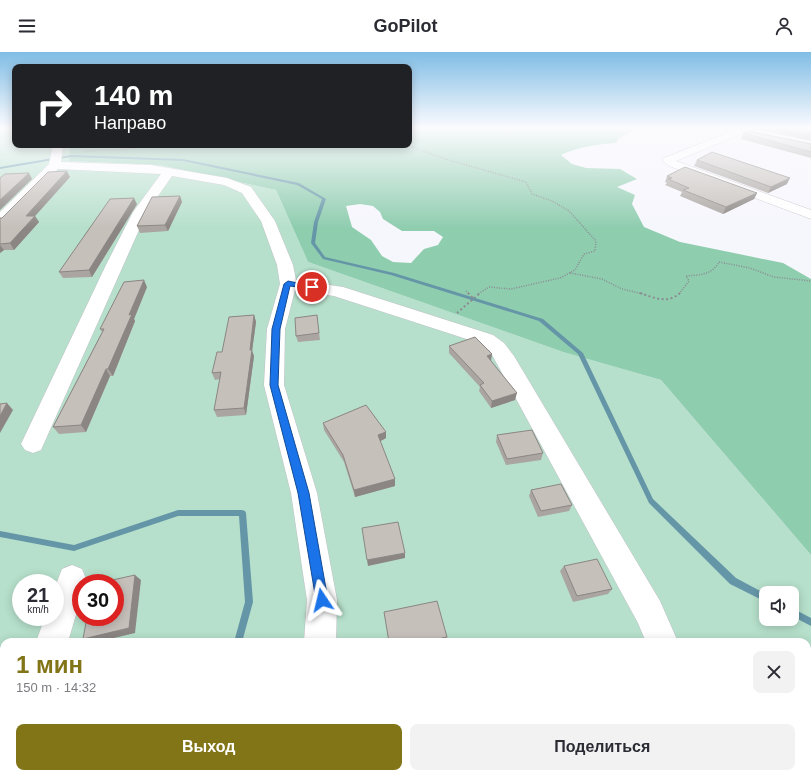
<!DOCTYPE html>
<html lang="ru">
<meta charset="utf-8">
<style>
:root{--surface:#fff;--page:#f2f2f3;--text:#2b2b33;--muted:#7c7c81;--accent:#827518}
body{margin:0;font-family:Helvetica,sans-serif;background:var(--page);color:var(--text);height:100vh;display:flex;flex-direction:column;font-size:15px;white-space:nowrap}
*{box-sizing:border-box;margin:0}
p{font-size:13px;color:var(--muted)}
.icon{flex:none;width:22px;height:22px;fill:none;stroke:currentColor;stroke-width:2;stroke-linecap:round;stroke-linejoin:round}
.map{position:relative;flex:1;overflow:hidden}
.drawer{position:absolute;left:0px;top:586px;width:811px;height:140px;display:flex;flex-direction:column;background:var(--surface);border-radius:12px 12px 0 0;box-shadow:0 2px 10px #0003}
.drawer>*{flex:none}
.guide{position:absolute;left:12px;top:12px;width:400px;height:84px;border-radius:8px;box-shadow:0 2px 10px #0003;background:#202124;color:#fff;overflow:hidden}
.tools{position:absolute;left:759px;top:534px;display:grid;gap:8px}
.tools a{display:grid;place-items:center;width:40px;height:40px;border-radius:8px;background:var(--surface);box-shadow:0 2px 10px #0003;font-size:20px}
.speed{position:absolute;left:12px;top:522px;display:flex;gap:8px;font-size:20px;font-weight:700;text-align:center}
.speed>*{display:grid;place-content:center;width:52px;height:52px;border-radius:50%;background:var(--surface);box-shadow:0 2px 10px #0003;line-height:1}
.speed small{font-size:10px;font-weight:400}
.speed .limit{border:6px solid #d22;background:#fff;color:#111}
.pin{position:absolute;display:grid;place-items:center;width:34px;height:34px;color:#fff;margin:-17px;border:2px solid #fff;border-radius:50%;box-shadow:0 1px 4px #0007}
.me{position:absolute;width:44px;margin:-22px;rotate:350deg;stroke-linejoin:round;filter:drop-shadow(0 0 3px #0008)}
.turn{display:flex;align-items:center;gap:14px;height:84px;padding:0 16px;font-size:18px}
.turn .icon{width:52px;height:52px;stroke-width:2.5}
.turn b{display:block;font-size:28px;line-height:34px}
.round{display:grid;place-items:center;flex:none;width:42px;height:42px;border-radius:8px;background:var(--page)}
.headline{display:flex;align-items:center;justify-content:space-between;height:68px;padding:0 16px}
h1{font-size:24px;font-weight:700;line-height:30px;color:var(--accent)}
.primary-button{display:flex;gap:8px;margin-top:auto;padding:8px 16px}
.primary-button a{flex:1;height:46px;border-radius:8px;background:var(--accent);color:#fff;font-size:16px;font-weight:700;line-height:46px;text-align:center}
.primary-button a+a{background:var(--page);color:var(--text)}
header{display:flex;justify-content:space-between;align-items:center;height:52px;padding:0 16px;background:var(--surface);font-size:18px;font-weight:700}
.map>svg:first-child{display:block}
</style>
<header><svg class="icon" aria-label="menu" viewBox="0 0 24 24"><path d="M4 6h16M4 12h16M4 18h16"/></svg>GoPilot<svg class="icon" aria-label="person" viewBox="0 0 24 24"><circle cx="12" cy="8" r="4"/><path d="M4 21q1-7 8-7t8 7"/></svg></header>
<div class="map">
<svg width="811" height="726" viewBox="0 0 811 726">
<rect width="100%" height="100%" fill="#f6f6fd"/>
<!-- green -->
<path fill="#b6e0cb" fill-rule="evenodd" d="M0,75h15v18h55l-1,16 91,4 116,25 32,72 255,90 98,28 150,175v223h-811zM21,531h34v34h-34zM81,531h34v34h-34zM766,541h26v26h-26zM4,590h803v132h-803z"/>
<!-- forest -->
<path fill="#8fcdaf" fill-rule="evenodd" d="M409,75h233l-23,11 -3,5c-18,1 -39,4 -55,12l11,9 14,4 34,1 17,10 -20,8 18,8 -3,9 12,23 36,15 103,21 28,16v276l-150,-175 -98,-28 -255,-90 -32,-72 -116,-25 -91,-4 1,-16h339zM360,152l13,2 7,6 3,7 19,12h32l9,6 -5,8 -14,4 -13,14 -18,-1 -11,-6 -11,-16 -19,-13 -6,-21z"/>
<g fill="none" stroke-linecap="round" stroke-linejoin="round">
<!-- stream -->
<g fill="#6596a7" fill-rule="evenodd">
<path d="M71,103l112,4 116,24 27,16 -8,23 -3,21 10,14 69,16 149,46 40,34 70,146 83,79 30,16v8l-36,-18 -81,-81 -71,-149 -39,-33 -148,-46 -68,-16 -12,-16 3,-21 8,-23 -25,-14 -114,-24 -112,-4 -71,12v-2z"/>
<path d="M178,458h64l3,1 1,2 7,89 -11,40h-8l11,-40 -6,-86h-61l-104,35 -74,-14v-6l74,14z"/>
<path d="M792,556l19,10v8l-19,-10z"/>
<rect x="212" y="722" width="10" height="4"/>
</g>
<!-- minor casing -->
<g stroke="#c2c1c8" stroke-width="1">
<g id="minor">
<path d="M740,76l4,1 1,2 -1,2 -68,28 135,49v9l-142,-53 -7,-6 2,-2z"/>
<path d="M53,93h10l-2,17 90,3 76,13 24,9 24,34 18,44 3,15 47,7 150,48 11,8 10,13 146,245 18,41h-32l-8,-19 -148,-272 -11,-8 -145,-47 -39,-6 -10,39 -1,56 33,108 20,107 -1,42h-32l3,-42 -16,-107 -27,-108 3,-56 13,-45 -3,-19 -16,-44 -19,-28 -18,-8 -52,-9 -25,36 -106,238 -8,3 -8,-3 -4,-6 85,-179 27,-53 28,-38 -103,-5 -53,54 -5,1v-12l49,-48z"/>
<path d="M72,513l10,4 4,10 -1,4h-4v14l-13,45h-32l9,-25h10v-30l7,-18z"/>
<rect x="25" y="722" width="36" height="4"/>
<path d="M285,722h36l-1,4h-36z"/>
<path d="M397,722h42l1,4h-42z"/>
<path d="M628,722h38l-1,4h-38z"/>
</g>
</g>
<!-- path-far1 -->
<g stroke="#8b8b90" stroke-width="1.5" stroke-dasharray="1 1.5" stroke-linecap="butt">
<path d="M407,93l38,14 81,23 6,12 20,7 17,10 27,30 -1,10 -11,3 -9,16 -15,8 -49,11 -22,-2 -11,7"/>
<path d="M85,99l36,-1 36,-5h44"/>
<path d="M570,221l32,6 20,10 21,5"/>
<path d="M466,239l3,3"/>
<path d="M679,242l10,-13 -3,-5c13,-1 26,-1 33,-14l31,6 24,9 37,4"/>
</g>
<!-- path -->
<g stroke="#8b8b90" stroke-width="2" stroke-dasharray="2 2.5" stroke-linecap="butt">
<path d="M468,241l5,5"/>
<path d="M640,241c14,5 28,11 40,0"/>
<path d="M457,261l23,-20"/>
</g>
<!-- minor -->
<use href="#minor" fill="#fff" fill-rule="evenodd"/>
</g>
<!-- wall -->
<g fill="#aaa5a1">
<path d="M754,75h57v14l-55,-12z"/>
<path d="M743,81l68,11v14l-70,-19z"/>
<path d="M697,108l90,24 -19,9 -74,-27z"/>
<path d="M667,124l90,17 -3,6 -31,15 -43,-18 2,-4 -17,-7 2,-2 -2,-1z"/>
<path d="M70,125l-35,39 4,6 -25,28h-10l-4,3v-35h2z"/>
<path d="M180,144l2,6 -14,29 -28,2 -3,-7z"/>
<path d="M137,152l-45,73 -29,1 -4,-6z"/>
<path d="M147,235l-13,32 1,2 -22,55h-3l-24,56 -27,2 -6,-7 49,-95 -2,-3z"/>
<path d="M254,263l2,7 -4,29 2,5 -8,59 -29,2 -3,-7 6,-31 -5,1 -3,-7 10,-21z"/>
<path d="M317,263l3,25 -22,2 -2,-6z"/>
<path d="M449,294l42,15 24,39 -24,8 -12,-17 1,-4 -31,-34z"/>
<path d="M323,371l63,9v6l-6,3 15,45 -40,11 -11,-35 -20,-32z"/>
<path d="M497,383l46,18 -2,7 -35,5 -10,-23z"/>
<path d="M531,438l41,15 -3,6 -31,6 -9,-21z"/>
<path d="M564,514l48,23 -4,5 -35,8 -13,-31z"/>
<path d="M384,560l63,25 -1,5h-57z"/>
<path d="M705,722h84l-1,4h-84z"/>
</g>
<!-- shaded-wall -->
<g fill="#8b8683">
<path d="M67,119l3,6 -35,39 4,6 -25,28 -4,-7 16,-27z"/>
<path d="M29,121l3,6 -32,31v-10z"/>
<path d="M790,126l-3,6 -19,9 3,-6z"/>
<path d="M757,141l-3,6 -31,15 3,-7z"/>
<path d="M180,144l2,6 -14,29 -3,-6z"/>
<path d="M134,146l3,6 -45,73 -3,-7z"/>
<path d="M0,193l4,5 -4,3z"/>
<path d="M144,228l3,7 -13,32 1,2 -22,55 -5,-7 21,-54z"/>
<path d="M254,263l2,7 -4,29 2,5 -8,59 -2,-7 6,-58z"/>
<path d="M492,302l-1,7 -4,-5z"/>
<path d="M106,317l4,7 -24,56 -5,-7z"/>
<path d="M517,341l-2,7 -24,8 1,-7z"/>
<path d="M7,351l6,7 -13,23v-17z"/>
<path d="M386,380v6l-7,4 -1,-7z"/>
<path d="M395,427v7l-40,11 -1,-7z"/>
<path d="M405,501v5l-37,8 -1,-6z"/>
<path d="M135,523l6,5 -6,53 -38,9h-9l-5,-3z"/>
<path d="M4,674v6l-4,1v-6z"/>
</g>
<!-- building -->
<g fill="#c6c0bb" stroke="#8b8683">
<path d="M771,75h40v8z"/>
<path d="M748,79l63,13v8l-68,-19z"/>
<path d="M712,100l78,26 -19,9 -74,-27z"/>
<path d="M685,115l72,26 -31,14 -43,-17 6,-2 -21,-9 4,-1 -5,-2z"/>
<path d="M67,119l-41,45h9l-25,27 -10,1v-26h2l46,-46z"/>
<path d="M29,121l-29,27v-22l5,-4z"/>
<path d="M180,144l-15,29 -28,1 15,-29z"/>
<path d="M134,146l-45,72 -30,2 51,-73z"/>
<path d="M144,228l-15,35 3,-1 -24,55h-2l-25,56 -28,2 51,-98h-4l24,-47z"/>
<path d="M254,263l-4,35h2l-8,58 -30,2 7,-38 -9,1 5,-21h5l7,-35z"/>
<path d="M317,263l2,18 -23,3 -1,-18z"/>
<path d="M475,285l17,17 -5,2 30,37 -25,8 -12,-16 4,-2 -35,-37z"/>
<path d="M7,351l-7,13v-12z"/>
<path d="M366,353l20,27 -8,3 17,44 -41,11 -11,-35 -20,-32z"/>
<path d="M532,378l11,23 -36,6 -10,-24z"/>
<path d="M561,432l11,21 -31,6 -10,-21z"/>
<path d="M398,470l7,31 -38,7 -5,-32z"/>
<path d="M597,507l15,30 -35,7 -13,-30z"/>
<path d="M135,523l-6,53 -46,11 4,-22h28v-34h-16z"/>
<path d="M437,549l10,36 -18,4v1h-40l-5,-30z"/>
<path d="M4,618v56l-4,1v-56z"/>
<path d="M713,722h76l-1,4h-77z"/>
</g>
<!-- sky -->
<linearGradient id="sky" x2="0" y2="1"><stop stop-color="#80bde5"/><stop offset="0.43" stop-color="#fbfbfe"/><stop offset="1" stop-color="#fbfbfe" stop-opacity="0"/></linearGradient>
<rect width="811" height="176" fill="url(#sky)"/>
<!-- route -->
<path fill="#1a73e8" stroke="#114b97" d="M288,229l28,6 -4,2 -22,-3 -10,43 -2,56 31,108 19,107 -2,5 -4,1 -4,-1 -2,-5 -18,-107 -28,-108 2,-56 12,-45z"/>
</svg>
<div class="tools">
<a><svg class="icon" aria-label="sound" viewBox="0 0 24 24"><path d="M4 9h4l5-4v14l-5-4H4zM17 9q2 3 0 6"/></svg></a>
</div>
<div class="speed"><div>21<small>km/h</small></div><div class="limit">30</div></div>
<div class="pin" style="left:312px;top:235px;background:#d93025"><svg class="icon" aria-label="arrive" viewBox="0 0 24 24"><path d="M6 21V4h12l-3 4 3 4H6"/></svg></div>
<svg class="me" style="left:322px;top:548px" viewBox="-20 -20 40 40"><path d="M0-17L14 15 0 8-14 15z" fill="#1a73e8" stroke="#fff" stroke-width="4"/></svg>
<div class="guide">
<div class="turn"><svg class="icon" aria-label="right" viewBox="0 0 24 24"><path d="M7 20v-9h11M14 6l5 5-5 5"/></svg><div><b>140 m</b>Направо</div></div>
</div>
<section class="drawer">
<div class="headline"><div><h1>1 мин</h1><p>150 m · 14:32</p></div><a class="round"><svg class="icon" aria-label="close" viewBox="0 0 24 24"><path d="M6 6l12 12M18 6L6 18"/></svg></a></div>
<div class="primary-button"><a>Выход</a><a>Поделиться</a></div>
</section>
</div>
